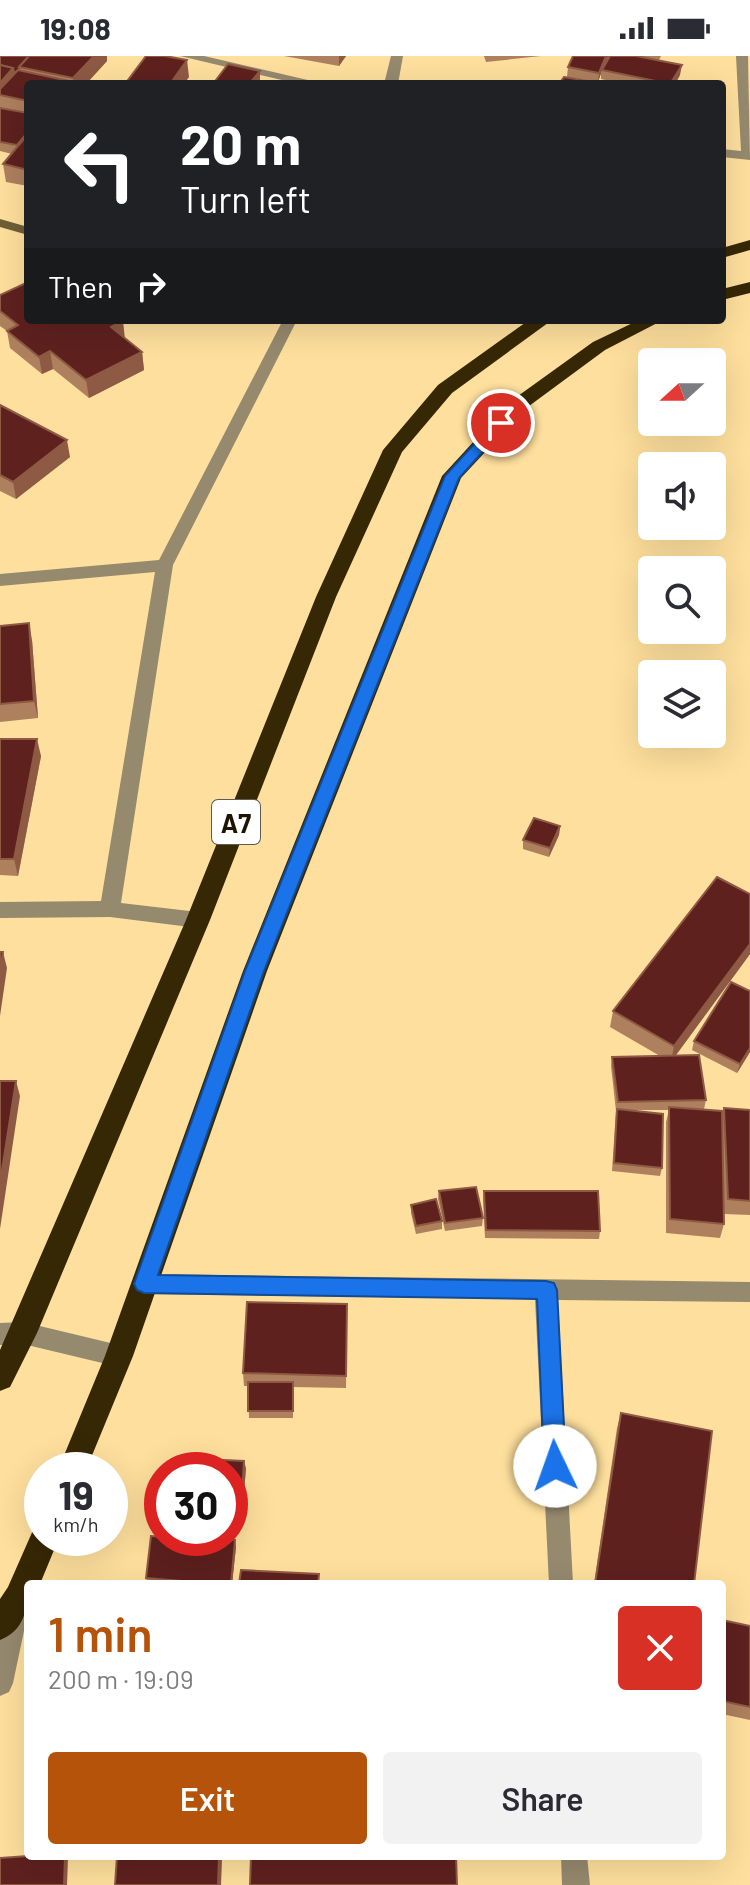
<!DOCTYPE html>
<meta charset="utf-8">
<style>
:root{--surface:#fff;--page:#f2f2f3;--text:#2b2b33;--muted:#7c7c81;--accent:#b45309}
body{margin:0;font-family:Barlow,sans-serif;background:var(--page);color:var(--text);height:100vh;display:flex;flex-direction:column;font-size:30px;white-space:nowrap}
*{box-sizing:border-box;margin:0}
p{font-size:26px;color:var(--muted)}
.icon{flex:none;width:44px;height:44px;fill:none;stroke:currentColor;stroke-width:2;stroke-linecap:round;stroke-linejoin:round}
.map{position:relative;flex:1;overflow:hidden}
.details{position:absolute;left:24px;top:1524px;width:702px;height:280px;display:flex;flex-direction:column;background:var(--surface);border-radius:8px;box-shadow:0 8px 32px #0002}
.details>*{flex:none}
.guide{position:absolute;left:24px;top:24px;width:702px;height:244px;border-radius:8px;box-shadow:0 8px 32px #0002;background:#202124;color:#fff;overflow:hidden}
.needle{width:52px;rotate:249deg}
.fabs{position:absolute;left:638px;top:292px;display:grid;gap:16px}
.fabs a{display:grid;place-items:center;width:88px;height:88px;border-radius:8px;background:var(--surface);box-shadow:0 8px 32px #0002;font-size:40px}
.speed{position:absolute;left:24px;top:1396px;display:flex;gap:16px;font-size:40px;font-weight:700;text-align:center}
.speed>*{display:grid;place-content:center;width:104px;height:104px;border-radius:50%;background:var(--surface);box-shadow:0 8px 32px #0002;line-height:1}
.speed small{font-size:20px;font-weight:400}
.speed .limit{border:12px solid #d22;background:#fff;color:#111}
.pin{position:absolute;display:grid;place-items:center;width:68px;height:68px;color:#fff;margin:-34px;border:4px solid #fff;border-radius:50%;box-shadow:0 2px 8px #0007}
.me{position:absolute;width:88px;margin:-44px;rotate:357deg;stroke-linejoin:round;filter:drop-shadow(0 0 6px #0008)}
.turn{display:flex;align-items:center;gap:28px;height:168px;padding:0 24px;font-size:36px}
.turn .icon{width:104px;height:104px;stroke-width:2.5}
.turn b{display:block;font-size:56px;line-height:68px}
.then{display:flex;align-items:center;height:76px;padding:0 24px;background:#0003;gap:16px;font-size:30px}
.round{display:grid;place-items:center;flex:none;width:84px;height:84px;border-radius:8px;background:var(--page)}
.summary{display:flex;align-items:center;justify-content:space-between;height:136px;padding:0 24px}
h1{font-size:48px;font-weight:600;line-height:60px;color:var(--accent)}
.button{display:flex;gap:16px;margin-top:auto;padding:16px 24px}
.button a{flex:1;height:92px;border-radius:8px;background:var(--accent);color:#fff;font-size:32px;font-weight:600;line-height:92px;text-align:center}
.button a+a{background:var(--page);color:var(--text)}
.status{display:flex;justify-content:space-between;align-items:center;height:56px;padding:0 40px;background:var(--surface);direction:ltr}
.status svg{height:22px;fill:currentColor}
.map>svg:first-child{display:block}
</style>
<div class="status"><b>19:08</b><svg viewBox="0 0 49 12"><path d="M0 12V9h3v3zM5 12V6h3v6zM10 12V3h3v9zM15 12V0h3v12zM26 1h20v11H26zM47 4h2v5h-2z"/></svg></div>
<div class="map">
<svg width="750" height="1829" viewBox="0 0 750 1829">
<rect width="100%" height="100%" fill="#fedf9d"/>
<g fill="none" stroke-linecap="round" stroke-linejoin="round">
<!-- street -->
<g fill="#95896e" fill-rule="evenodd">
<path d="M180,0h24l121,28h-26z"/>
<path d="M391,0h12l-5,28h-14z"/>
<path d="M736,0h12l2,104 -28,-3v-8l19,2z"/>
<path d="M283,264h14l-124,245 -52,338 77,9 7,3 3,5 -3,5 -7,3 -88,-11 -110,1v-16l101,-1 54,-329 -155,14v-12l159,-14z"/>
<path d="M144,1218l606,8v20l-192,-2 15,284h-24l-14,-285 -391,-5 -8,-3 -3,-7 3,-7z"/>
<path d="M23,1266l96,23 8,3 3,8 -3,8 -8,3 -96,-23 -23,1v-22z"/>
<path d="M16,1542l9,3 3,11 -15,71 -4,9 -9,4v-70l7,-25z"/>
<path d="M561,1800h26l3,29h-28z"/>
</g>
<!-- secondary -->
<path fill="#705e36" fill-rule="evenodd" d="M0,163l28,8v8l-28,-8z"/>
<!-- highway -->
<g fill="#372805" fill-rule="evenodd">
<path d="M750,184v10l-28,8v-10z"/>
<path d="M750,226v11l-28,7v-11z"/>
<path d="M529,264h23l-100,73 -50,59 -66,145 -126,323 -173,413 -27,54 -10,4v-41l186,-430 130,-323 67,-147 55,-65z"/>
<path d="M639,264h24l-58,30 -80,59 -64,69 -194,493 -134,385 -47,114h-28l47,-114 138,-385 199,-495 69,-75 82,-59z"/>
<path d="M42,1468v14h17l-19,46h-12c0,24 -3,46 -28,56v-41l8,-12 26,-59z"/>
</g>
</g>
<!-- wall -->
<g fill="#ae805e">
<path d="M0,0l107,5 -21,23h-58v102l-22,-4 -3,-18 9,-10 -12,-3z"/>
<path d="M284,0h62l-7,10z"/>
<path d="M484,0h57l-55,6z"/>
<path d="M573,0h88l-2,4 21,15 -5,9h-53l-21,-5v-5l-3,8 -31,-5 1,-10z"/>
<path d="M0,239l125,44 17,13 2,18 -55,28 -36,-29 -11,5 -32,-26 -3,-17 -7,-5z"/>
<path d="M0,349l70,52 -54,42 -16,-8z"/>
<path d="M0,570l32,14 6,78 -38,4z"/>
<path d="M0,683l41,17 -23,120 -18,-1z"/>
<path d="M560,770l-1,9 -10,22 -26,-8v-9z"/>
<path d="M750,838v60l-75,102 31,44 -2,9h-8l26,8 2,-9 26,2v105l-26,-1v10l-4,14 -54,-5v-111l3,-12h-36l29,58 -2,8 -48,-5 4,-60 -5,-45 1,-9 48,-1 -50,-29 3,-16z"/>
<path d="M694,985l56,11 -13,21 -45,-23z"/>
<path d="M439,1135l44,27 -1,8 -37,5 -7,-32z"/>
<path d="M484,1135l116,40 -1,8 -114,-1 -2,-39z"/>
<path d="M411,1149l31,16v8l-26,5 -5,-21z"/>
<path d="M347,1248l-1,84 -53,-1v31h-44l-1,-32h-4l-1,-13z"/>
<path d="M621,1357l73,171h-100l23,-156z"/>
<path d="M246,1412l-4,48 -12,-1v-45z"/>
<path d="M236,1491l-4,37h-84l-2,-6z"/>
<path d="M722,1564l28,6v94l-28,-6z"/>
</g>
<!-- shaded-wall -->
<g fill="#8e5a44">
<path d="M94,0h13v5l-21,23h-12l-1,-6z"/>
<path d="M339,0h7l-7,10z"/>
<path d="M606,0h2l-1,5 -5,9 -4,12 1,-9z"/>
<path d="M187,4l2,17 -5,7h-14z"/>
<path d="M682,9l-2,10 -5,9h-4z"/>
<path d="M13,12l3,17 -16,10v-12z"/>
<path d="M260,15v9l-3,4h-8z"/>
<path d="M123,265l2,18 -14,-12z"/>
<path d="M50,295l3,18 -11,5 -3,-17z"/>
<path d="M142,296l2,18 -55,28 -3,-18z"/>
<path d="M67,384l3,17 -54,42 -3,-17z"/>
<path d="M29,567l3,17 6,78 -4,-17z"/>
<path d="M37,683l4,17 -23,120 -4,-17z"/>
<path d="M560,770l-1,9 -10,22 1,-9z"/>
<path d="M750,888v10l-79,108 3,-16z"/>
<path d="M3,896l4,16 -7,48v-44z"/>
<path d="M750,992v4l-13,21 3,-9z"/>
<path d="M16,1025l4,15 -20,133v-46z"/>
<path d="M244,1405l2,7 -4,48 -1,-7z"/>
<path d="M235,1484l1,7 -4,37h-1z"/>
<path d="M65,1800l3,2 -1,27h-3z"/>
<path d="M219,1800h1l2,4 -1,25h-3z"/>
</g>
<!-- building -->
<g fill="#5e211e" stroke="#8e5a44" stroke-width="2">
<path d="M0,0h29l-10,11v2l-3,3h-2l-1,-4 -13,-3z"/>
<path d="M29,0h65l-21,22 -54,-11z"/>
<path d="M146,0h19l22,4 -17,24h-45z"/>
<path d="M573,0h33l-7,17 -31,-6z"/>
<path d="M610,0h26l46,9 -12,19 -68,-14z"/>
<path d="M228,8l32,7 -11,13h-36z"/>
<path d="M0,9l13,3 -13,15z"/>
<path d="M18,14l65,14h-55v17l-28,-6v-6z"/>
<path d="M564,21l35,6 -40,1z"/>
<path d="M0,52l28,5v19l-11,13 -17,-3z"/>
<path d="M28,78v36l-25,-6z"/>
<path d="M28,226v38h94l1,1 -12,6 31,25 -56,28 -36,-29 -11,6 -32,-26 11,-6 -18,-14v-16z"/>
<path d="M0,349l67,35 -54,42 -13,-7z"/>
<path d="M29,567l5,78 -34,3v-78z"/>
<path d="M0,683h37l-23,120h-14z"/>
<path d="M534,762l26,8 -10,22 -27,-8z"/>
<path d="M717,821l33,17v50l-76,102 -61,-35z"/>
<path d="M0,896h3l-3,20z"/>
<path d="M731,926l19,9v57l-10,16 -46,-23z"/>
<path d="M699,999l7,45 -88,2 -6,-45z"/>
<path d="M0,1025h16l-16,102z"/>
<path d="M669,1051l53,4 2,113 -54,-5z"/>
<path d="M724,1052l26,2v91l-22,-2z"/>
<path d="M617,1053l46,5 -1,54 -48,-5z"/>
<path d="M476,1131l7,31 -38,5 -6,-32z"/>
<path d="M484,1135h114l2,40 -114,-1z"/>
<path d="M436,1143l6,22 -26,5 -5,-21z"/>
<path d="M247,1246l100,2 -1,72 -103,-3z"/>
<rect x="248" y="1326" width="45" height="29"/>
<path d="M621,1357l91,18 -18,153h-99z"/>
<path d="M202,1403l42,2 -3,48h-11v-39h-29z"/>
<path d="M151,1480l11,1v1l73,2 -4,44h-50v-3l-35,-3z"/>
<path d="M241,1514l78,4 -1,10h-79z"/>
<path d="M722,1564l28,6v81l-28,-6z"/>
<path d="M28,1800h37l-1,29h-64v-27z"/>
<path d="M117,1800h102l-1,29h-103z"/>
<path d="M251,1800h205l1,29h-207z"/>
</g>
<!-- route -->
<path fill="#1a73e8" stroke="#114b97" stroke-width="2" d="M501,362l5,2v6l-47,52 -195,493 -106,304 388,6 8,2 3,7 9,176 -3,8 -8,3 -7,-3 -4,-8 -7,-167 -393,-6 -7,-3 -3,-6 111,-313 200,-495 51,-56z"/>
<g text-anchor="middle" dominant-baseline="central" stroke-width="8" stroke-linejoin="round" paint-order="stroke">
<!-- shield labels -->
<rect fill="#fff" stroke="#625a4c" stroke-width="2" x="212" y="744" width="48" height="44" rx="6"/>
<g font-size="26" font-weight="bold" fill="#1f1400">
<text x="236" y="766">A7</text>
</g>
</g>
</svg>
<div class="fabs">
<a><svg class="needle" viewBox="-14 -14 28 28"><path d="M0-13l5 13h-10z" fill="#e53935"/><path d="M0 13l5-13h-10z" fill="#7c7c81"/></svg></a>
<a><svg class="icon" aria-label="sound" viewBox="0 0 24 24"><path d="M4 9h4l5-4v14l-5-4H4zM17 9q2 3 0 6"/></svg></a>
<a><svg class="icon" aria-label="search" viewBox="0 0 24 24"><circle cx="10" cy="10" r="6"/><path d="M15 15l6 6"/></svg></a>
<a><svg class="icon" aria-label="layers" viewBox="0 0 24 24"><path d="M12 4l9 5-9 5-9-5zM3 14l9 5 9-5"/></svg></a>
</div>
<div class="speed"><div>19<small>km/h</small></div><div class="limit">30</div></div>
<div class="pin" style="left:501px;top:367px;background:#d93025"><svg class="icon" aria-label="arrive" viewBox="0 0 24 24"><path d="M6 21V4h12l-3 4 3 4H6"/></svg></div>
<svg class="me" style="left:555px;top:1410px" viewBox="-20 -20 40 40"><circle r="19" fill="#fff"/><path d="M0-13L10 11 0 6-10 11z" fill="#1a73e8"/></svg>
<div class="guide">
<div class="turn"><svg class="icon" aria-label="left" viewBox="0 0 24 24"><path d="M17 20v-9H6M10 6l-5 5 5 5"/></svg><div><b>20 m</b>Turn left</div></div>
<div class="then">Then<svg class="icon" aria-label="right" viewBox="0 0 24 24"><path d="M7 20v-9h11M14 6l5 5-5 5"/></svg></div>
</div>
<section class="details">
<div class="summary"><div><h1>1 min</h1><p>200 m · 19:09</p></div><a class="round" style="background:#d93025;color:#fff"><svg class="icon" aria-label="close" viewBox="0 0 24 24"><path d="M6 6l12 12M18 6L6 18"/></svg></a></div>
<div class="button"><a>Exit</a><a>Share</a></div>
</section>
</div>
